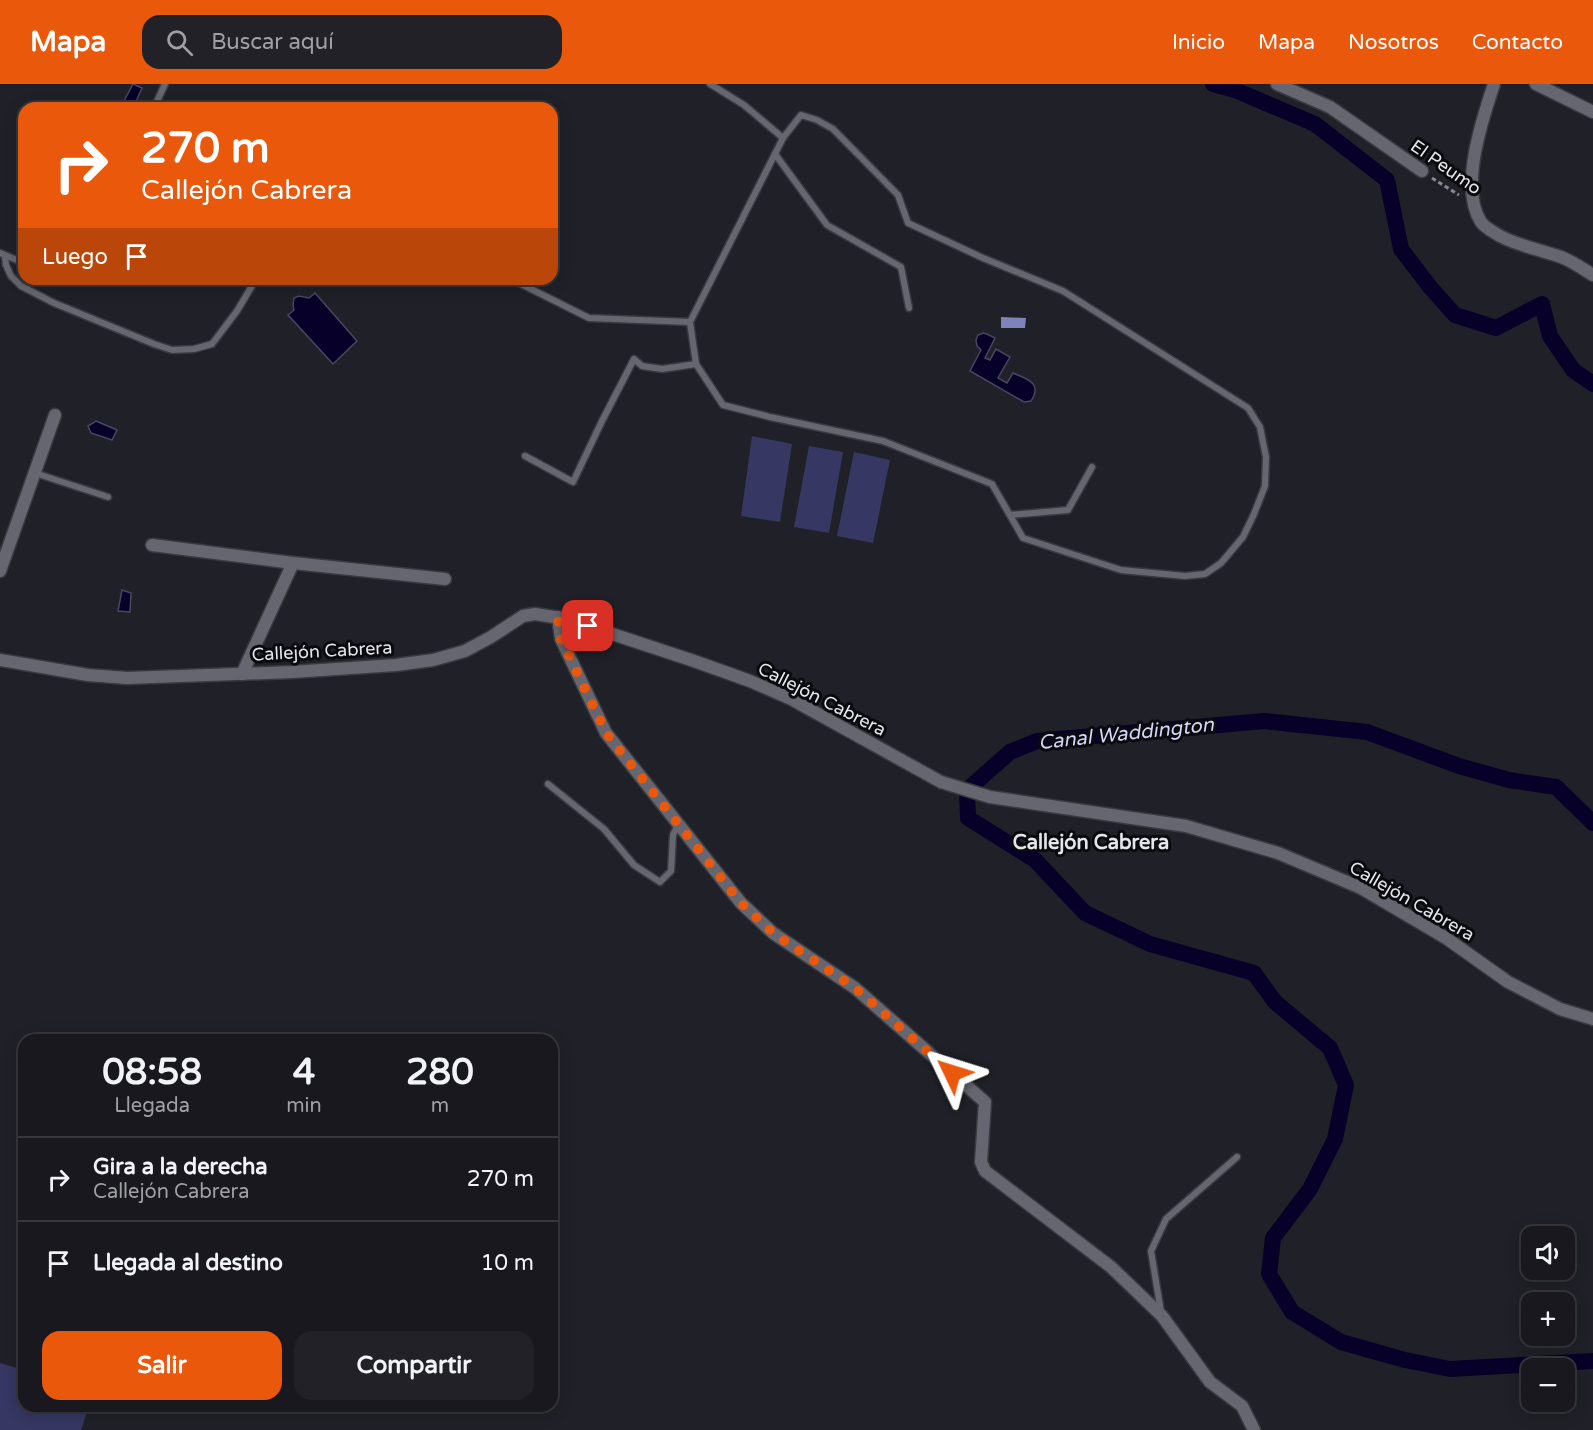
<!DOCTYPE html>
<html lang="es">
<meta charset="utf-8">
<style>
:root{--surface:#18181e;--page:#212127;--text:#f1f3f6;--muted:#9fa0a4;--line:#36373c;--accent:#ea580c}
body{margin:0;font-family:"Varela Round",sans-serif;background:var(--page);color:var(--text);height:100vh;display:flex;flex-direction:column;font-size:22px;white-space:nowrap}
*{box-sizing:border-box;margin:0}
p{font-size:20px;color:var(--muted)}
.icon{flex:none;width:33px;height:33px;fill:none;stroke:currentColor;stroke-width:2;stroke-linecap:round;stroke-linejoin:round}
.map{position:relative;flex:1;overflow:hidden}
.details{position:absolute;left:18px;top:950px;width:540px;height:378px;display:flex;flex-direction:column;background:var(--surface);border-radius:18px;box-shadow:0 3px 15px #0003,0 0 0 2px var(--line)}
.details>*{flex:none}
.top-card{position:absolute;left:18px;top:18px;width:540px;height:183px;border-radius:18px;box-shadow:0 3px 15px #0003,0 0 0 2px var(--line);background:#ea580c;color:#fff;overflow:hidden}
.buttons{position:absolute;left:1521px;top:1142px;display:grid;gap:12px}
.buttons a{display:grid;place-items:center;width:54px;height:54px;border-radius:12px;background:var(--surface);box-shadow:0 3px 15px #0003,0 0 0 2px var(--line);font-size:30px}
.pin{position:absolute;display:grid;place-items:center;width:51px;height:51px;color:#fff;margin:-26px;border-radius:12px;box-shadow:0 3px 9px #0006}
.me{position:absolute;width:66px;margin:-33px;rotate:311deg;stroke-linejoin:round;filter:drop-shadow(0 0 4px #0008)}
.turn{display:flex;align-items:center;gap:21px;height:126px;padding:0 24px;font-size:27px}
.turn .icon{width:78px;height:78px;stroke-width:2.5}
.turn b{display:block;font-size:42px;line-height:51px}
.then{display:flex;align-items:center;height:57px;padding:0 24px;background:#0003;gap:12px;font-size:22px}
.eta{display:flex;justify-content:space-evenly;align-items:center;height:102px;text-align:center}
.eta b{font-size:36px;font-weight:700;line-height:42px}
.primary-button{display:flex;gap:12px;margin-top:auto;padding:12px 24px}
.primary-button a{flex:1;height:69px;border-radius:18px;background:var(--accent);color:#fff;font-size:24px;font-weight:700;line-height:69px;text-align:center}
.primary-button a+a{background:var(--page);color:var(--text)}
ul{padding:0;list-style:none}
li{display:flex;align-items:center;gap:18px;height:84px;padding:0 24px;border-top:2px solid var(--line)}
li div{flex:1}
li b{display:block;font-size:22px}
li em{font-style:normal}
header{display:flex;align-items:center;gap:36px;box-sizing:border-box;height:84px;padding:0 30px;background:var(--accent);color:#fff}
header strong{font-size:28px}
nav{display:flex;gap:33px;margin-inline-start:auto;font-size:21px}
.search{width:420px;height:54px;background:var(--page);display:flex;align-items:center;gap:15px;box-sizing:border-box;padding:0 21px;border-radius:18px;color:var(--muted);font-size:22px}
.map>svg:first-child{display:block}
</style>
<header>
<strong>Mapa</strong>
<div class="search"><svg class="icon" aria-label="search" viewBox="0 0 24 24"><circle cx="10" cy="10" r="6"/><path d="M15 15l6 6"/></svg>Buscar aquí</div>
<nav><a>Inicio</a><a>Mapa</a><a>Nosotros</a><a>Contacto</a></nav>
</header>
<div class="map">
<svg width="1593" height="1346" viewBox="0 0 1593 1346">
<rect width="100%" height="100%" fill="#202028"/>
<!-- green -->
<g fill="#363762">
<path d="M752,352l40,8 -12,78 -39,-6z"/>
<path d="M809,362l34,6 -14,81 -35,-6z"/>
<path d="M854,368l36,8 -17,83 -36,-7z"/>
<path d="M0,1279l24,7v36h65l-8,24h-81z"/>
</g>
<!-- water -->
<g fill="#070028" stroke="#4a4562" stroke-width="1.5">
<path d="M133,0l9,4 -8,18 -10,-5z"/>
<path d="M315,209l42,48 -24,23 -45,-49 6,-5 -1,-5 1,-7 5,-2 10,2z"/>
<path d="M983,249l4,1 8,4 -10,20 5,2 6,-11 14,8 -12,21 9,5 6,-10c14,6 30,10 18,28l-7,1 -54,-31 11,-21 -4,-4 -1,-6 2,-5z"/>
<path d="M96,337l21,9 -5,10 -21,-7 -3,-7z"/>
<path d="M122,506l9,3 -1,19 -12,-1z"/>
</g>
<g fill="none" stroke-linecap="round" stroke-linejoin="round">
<!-- canal -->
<g stroke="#070028" stroke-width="16">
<path d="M1213,0l22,6 80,34 72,56 14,69 29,38 25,28 41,13 46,-24 8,32 23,34 20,14"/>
<path d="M1593,739l-37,-36 -47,-7 -50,-14 -92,-34 -103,-11 -227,20 -27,11 -43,38 1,28 67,42 50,53 65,31 104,29 21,29 55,46 16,37 -11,54 -25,50 -37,49 -4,36 23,38 49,30 64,18 45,9 143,-8"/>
</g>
</g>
<!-- building -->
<path fill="#7f83b9" d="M1001,233l25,1 -1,10h-24z"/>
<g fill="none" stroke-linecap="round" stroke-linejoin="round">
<!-- lane casing -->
<g stroke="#393a40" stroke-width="9">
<g id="lane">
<path d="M154,24l11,-24"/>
<path d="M775,70l52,71 74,42 8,41"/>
<path d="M0,169l24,10"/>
<path d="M5,172l1,9 5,11 10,10 33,17 100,41 18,6 22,-1 18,-5 25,-33 19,-32"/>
<path d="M511,195l78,39 101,4"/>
<path d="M696,280l27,41 47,12 113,24 109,43 31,54 98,32 64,6 20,-2 16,-11 22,-26 11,-23 11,-28 1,-29 -6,-30 -12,-19 -185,-117 -80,-33 -75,-35 -10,-28 -65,-66 -16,-9 -16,-5 -18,23 -39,-33 -34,-21"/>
<path d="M525,372l48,26 29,-61 32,-62 8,7 20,3 34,-5 -6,-42 93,-184"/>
<path d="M35,389l73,24"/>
<path d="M1010,431l58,-5 24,-43"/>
<path d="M548,700l56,45 30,36 26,17 11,-11 2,-36 5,-10"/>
<path d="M1161,1228l-10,-61 15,-32 71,-62"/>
</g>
</g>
<!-- street casing -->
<g stroke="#393a40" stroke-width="15">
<g id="street">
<path d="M1277,0l53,23 92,64"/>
<path d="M1494,0c-12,36 -35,104 -13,138 4,6 13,10 19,14 19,10 41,14 61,21 11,4 22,12 32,18"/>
<path d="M1536,0l57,28"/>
<path d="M152,461l141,18 152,16"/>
<path d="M0,487l55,-156"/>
<path d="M558,533l3,22 45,94 135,170 32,30 82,55 130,114 -4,60 4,9 126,96 51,49 48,66 32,24 12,24"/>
<path d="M0,576l88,15 39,3 165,-6 104,-7 37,-5 32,-9 26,-14 32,-21 12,-2 32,5 127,42 56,20 41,18 150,83 49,15 196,29 92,27 83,35 85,50 62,44 52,27 33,10"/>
<path d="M242,590l51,-111"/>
</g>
</g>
<!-- path -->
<path stroke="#88898f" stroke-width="3" stroke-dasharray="4.5 3" stroke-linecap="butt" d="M1432,94l27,17"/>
<!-- lane -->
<use href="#lane" stroke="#65666f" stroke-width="6"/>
<!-- street -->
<use href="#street" stroke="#65666f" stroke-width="12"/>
</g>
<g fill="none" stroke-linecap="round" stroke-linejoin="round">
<!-- route -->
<path stroke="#ea580c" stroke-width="10" stroke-dasharray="0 18" d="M588,542l-30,-9 3,22 45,94 135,170 32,30 82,55 97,85"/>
</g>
<g text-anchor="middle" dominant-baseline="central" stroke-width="6" stroke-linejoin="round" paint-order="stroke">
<!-- street labels -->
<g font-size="18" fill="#e5e6eb" stroke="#0a0a0e">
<text transform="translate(1446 83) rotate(35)">El Peumo</text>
<text transform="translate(322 567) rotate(-3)">Callejón Cabrera</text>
<text transform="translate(822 615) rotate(27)">Callejón Cabrera</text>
<text transform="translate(1412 817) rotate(30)">Callejón Cabrera</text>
</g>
<!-- water labels -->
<g font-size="20" font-style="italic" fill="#d4d7f7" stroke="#0a0a0e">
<text transform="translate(1126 650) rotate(-6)">Canal Waddington</text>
</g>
<!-- neighbourhood labels -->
<g font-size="20" font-weight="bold" fill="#e5e6eb" stroke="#0a0a0e">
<text x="1091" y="759">Callejón Cabrera</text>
</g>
</g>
</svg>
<div class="buttons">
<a><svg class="icon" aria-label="sound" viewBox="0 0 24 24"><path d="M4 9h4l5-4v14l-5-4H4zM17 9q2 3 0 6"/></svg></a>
<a>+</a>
<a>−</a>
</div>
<div class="pin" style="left:588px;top:542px;background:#d93025"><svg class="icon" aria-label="arrive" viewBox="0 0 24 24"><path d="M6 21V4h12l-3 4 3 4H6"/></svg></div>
<svg class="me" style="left:952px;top:989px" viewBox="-20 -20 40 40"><path d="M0-17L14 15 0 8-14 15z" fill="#ea580c" stroke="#fff" stroke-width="4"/></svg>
<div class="top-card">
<div class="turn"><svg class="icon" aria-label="right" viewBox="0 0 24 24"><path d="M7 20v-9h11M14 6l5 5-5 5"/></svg><div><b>270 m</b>Callejón Cabrera</div></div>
<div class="then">Luego<svg class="icon" aria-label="arrive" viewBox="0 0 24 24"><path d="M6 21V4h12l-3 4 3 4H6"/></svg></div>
</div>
<section class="details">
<div class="eta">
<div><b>08:58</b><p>Llegada</p></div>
<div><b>4</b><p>min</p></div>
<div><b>280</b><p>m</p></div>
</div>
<ul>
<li><svg class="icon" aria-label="right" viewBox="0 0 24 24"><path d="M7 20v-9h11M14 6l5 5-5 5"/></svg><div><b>Gira a la derecha</b><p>Callejón Cabrera</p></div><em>270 m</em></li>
<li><svg class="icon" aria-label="arrive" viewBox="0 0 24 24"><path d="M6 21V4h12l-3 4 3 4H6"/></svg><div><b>Llegada al destino</b></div><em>10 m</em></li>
</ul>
<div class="primary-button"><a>Salir</a><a>Compartir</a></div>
</section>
</div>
